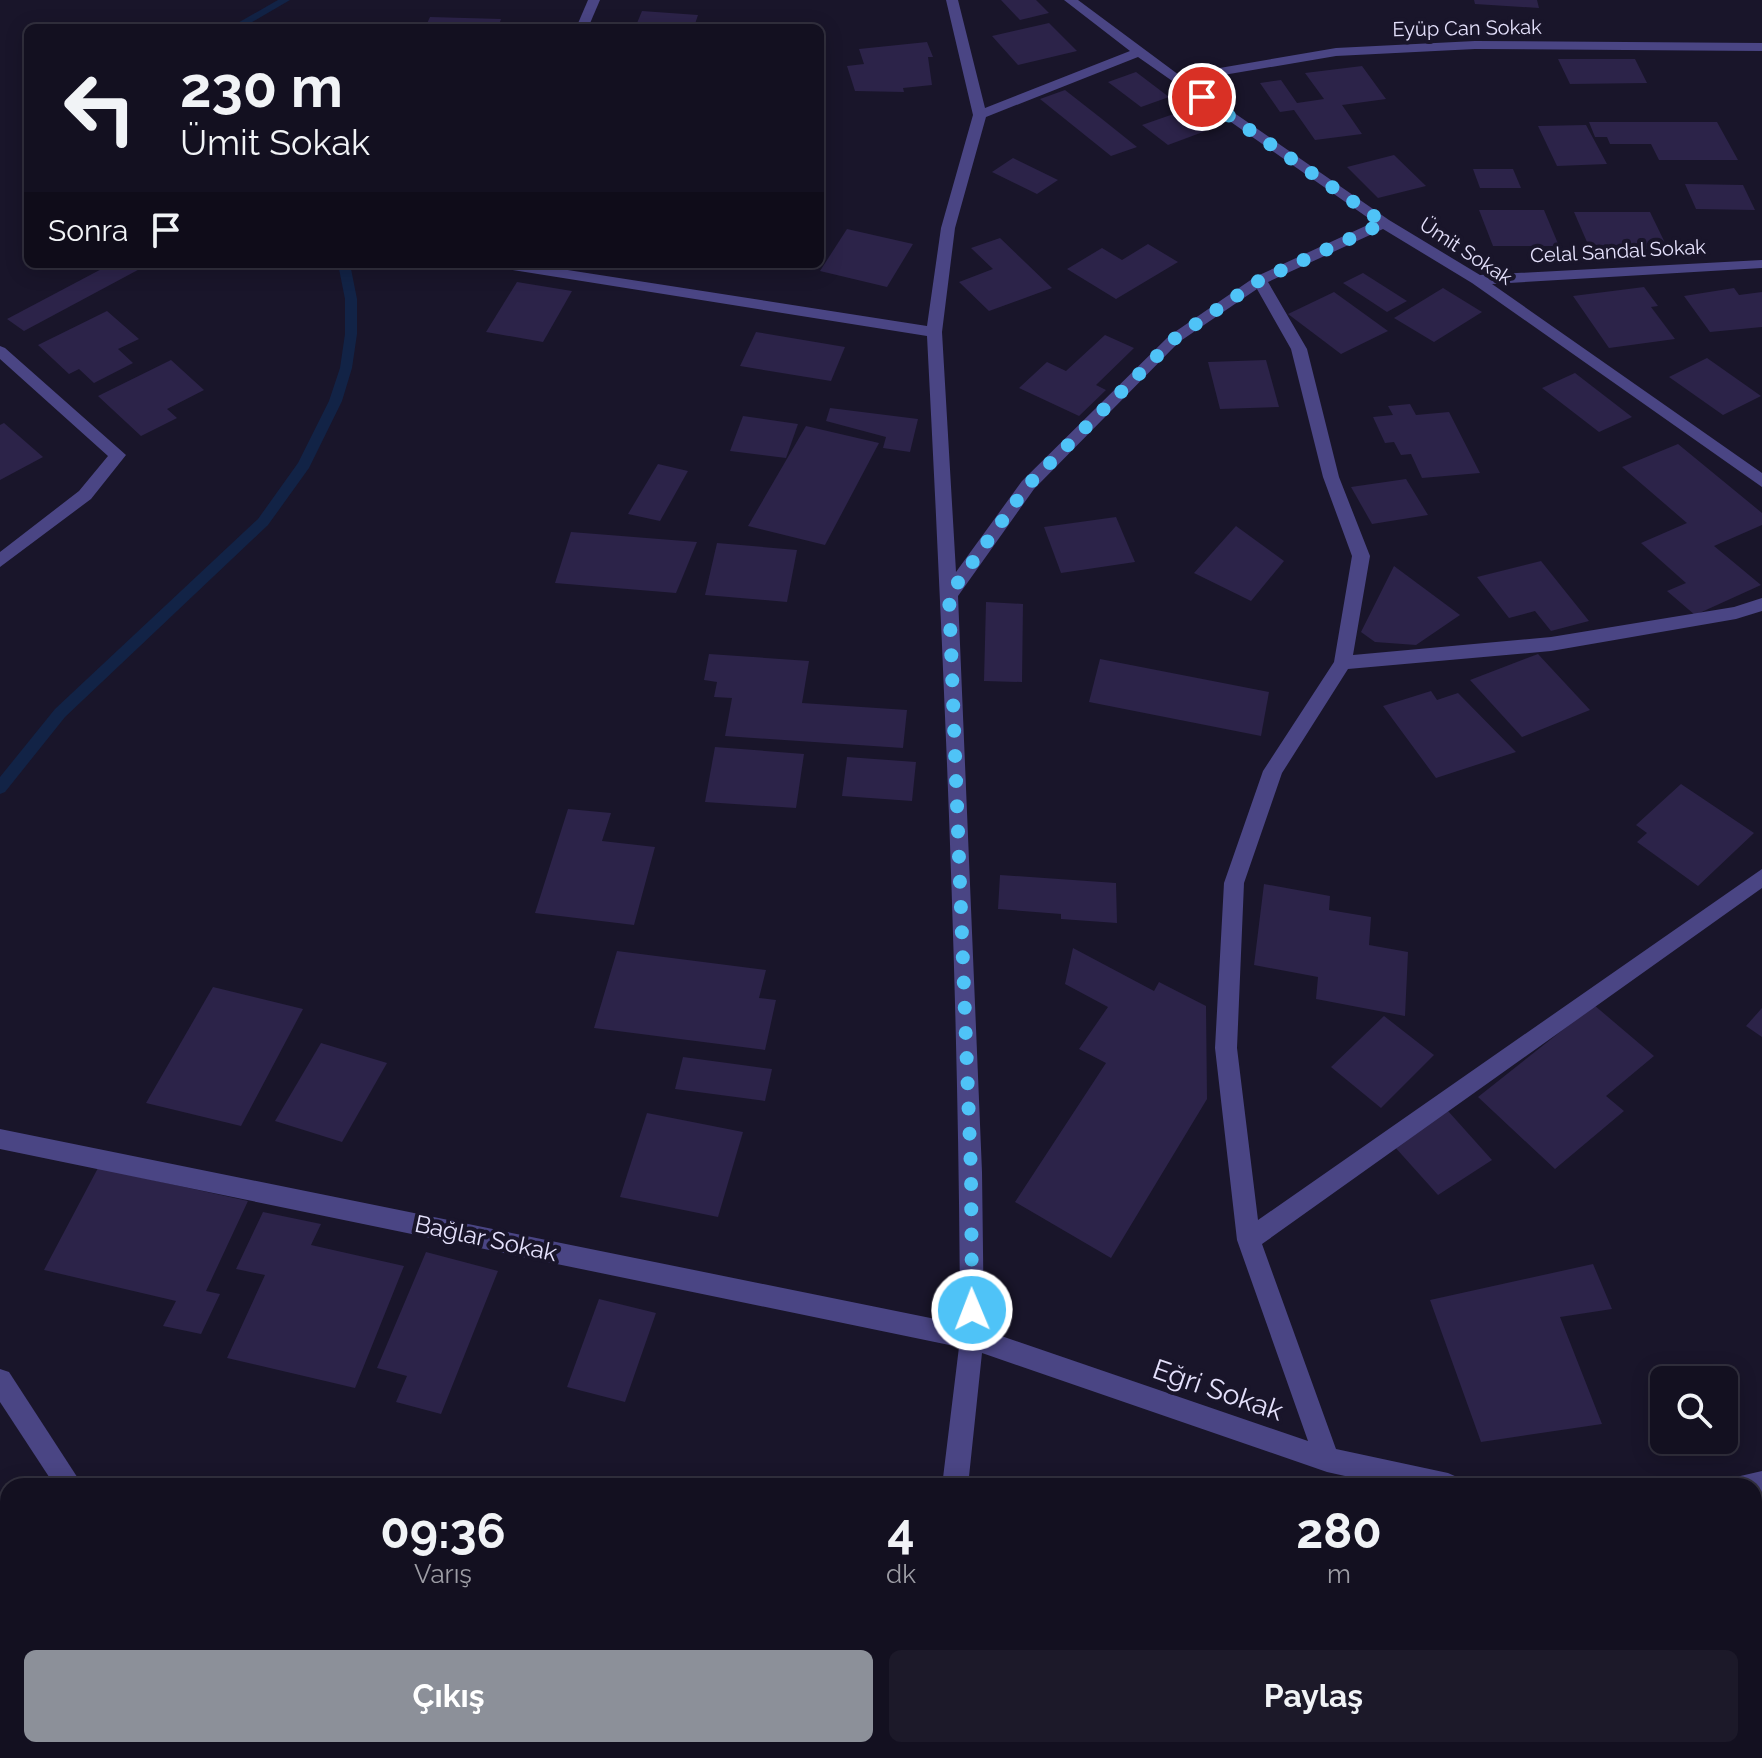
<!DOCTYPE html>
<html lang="tr">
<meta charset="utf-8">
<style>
:root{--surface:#131020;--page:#1c1929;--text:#f1f3f6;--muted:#9d9da5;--line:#32303e;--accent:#8c9099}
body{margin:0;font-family:Raleway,sans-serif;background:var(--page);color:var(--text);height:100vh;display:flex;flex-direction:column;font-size:30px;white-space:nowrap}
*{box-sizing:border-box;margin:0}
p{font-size:26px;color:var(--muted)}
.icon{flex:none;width:44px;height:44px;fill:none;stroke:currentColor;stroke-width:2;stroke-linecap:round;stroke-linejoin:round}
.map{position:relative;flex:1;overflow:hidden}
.side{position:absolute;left:0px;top:1478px;width:1762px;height:280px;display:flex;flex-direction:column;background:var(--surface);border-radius:24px 24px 0 0;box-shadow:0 4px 20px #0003,0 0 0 2px var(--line)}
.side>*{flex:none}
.guide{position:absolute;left:24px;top:24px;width:800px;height:244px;border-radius:12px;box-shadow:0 4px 20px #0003,0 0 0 2px var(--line);background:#131020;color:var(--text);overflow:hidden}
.controls{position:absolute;left:1650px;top:1366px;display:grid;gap:16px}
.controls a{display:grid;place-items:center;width:88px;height:88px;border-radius:12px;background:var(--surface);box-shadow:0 4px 20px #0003,0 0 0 2px var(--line);font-size:40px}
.pin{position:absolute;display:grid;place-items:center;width:68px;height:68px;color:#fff;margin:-34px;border:4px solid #fff;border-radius:50%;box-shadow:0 2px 8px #0007}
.me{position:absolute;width:88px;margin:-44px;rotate:359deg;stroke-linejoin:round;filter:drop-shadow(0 0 6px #0008)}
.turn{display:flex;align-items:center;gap:28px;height:168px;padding:0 24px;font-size:36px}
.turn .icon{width:104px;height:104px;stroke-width:2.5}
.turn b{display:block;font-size:56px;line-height:68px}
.then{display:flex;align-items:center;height:76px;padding:0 24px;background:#0003;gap:16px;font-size:30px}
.eta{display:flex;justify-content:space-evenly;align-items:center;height:136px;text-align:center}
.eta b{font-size:48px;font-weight:700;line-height:56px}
.action{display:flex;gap:16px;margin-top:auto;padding:16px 24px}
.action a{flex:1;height:92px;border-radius:12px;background:var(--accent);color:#fff;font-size:32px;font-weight:700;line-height:92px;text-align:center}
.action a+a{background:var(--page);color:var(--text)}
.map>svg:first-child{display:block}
</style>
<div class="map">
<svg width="1762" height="1758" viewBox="0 0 1762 1758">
<rect width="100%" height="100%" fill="#19152a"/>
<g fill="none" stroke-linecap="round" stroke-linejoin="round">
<!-- stream -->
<g fill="#122346" fill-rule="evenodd">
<path d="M278,0h12l-48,28h-13z"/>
<path d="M338,264h12l7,35v35l-5,34 -10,33 -33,67 -41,57 -203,192 -60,75 -5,2v-17l55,-68 203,-190 40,-56 31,-62 11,-33 5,-34v-35z"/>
</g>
</g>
<!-- building -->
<g fill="#2c2349">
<path d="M1001,0h35l13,13 -29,7z"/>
<path d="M1474,0h63l2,8 -64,-4z"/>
<path d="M642,11l56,4 -3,9h10l-1,4h-69z"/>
<path d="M430,17l71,2 -3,9h-73z"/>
<path d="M1049,23l28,28 -59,14 -26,-29z"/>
<path d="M927,42l6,15h-5l4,28 -29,3 1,4 -49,-1 -8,-25 17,-2 -5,-15z"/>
<path d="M1558,59h77l12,24 -77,1z"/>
<path d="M1362,66l24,33 -44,6 20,29 -47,6 -21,-30 -14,2 -20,-29 21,-3 16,23 27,-4 -19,-26z"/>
<path d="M1136,72l33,25 -28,10 -33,-25z"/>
<path d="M1065,90l37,29 35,28 -26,9 -71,-57z"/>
<path d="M1185,110l26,19 -43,16 -26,-20z"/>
<path d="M1589,122h128l21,38h-79l-8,-16h-41l-3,-7h-12z"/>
<path d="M1586,125l21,39 -50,2 -19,-40z"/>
<path d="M1394,155l32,31 -48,12 -31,-31z"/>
<path d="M1013,158l45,22 -21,14 -45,-22z"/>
<path d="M1473,169h40l8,19h-41z"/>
<path d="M1685,184l58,1 12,25 -59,-1z"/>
<path d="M1479,210h65l15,36h-66z"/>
<path d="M1574,212h76l18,37h-78z"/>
<path d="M847,229l66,15 -26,43 -67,-16z"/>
<path d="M1000,238l52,50 -63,23 -30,-29 34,-13 -22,-21z"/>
<path d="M1148,244l30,18 -62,37 -49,-30 35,-21 20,12z"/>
<path d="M111,264h38l-125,67 -17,-12z"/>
<path d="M1363,273l44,28 -20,11 -44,-29z"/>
<path d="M517,282l55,9 -29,51 -57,-10z"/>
<path d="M1644,287l14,19 -7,1 24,32 -66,9 -36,-52z"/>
<path d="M1443,288l39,24 -48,30 -40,-24z"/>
<path d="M1734,288l5,7 23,-3v35l-52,5 -26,-36z"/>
<path d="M1334,292l54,39 -47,23 -53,-40z"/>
<path d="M107,311l32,28 -21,10 15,14 -39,20 -15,-14 -10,5 -31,-29z"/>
<path d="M756,332l89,15 -14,34 -91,-15z"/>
<path d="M1105,335l29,13 -38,37 10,5 -27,26 -60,-28 28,-26 19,9z"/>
<path d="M1707,358l54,38 -38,19 -54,-38z"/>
<path d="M171,360l33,30 -37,19 10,9 -36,18 -43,-40z"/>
<path d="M1266,360l13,47 -59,2 -12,-47z"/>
<path d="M1575,373l57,44 -33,15 -57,-44z"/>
<path d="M1410,404l6,11 33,-3 31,61 -58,5 -11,-24 -10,1 -7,-13 -9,1 -12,-26 20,-2 -5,-9z"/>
<path d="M830,408l88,11 -8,33 -27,-4 3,-11 -60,-16z"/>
<path d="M743,416l55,8 -12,34 -56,-7z"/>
<path d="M4,423l39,34 -43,23v-55z"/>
<path d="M806,426l73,17 -54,102 -77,-19z"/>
<path d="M1678,444l84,69v12l-48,21 47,39 -66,30 -28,-24 19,-8 -45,-40 46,-20 -65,-56z"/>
<path d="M658,464l30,7 -28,50 -32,-7z"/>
<path d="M1406,479l22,36 -56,9 -21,-37z"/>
<path d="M1116,517l19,45 -74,11 -17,-46z"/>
<path d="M1236,526l48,35 -33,40 -57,-28z"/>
<path d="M571,532l126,10 -21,51 -121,-10z"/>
<path d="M717,543l80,7 -10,52 -82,-7z"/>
<path d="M1541,561l48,60 -38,10 -16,-20 -26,7 -32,-41z"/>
<path d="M1394,566l66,49 -44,30 -41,-3 -14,-10z"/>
<path d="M986,602l37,2 -1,78 -38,-1z"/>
<path d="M709,654l100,7 -7,42 105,7 -4,38 -178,-12 7,-38 -18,-1 3,-15 -13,-2z"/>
<path d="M1538,654l52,56 -68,27 -52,-57z"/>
<path d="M1100,659l169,33 -8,44 -172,-34z"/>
<path d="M1431,691l6,9 21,-7 58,59 -80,26 -53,-72z"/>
<path d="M715,747l89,7 -8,54 -91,-6z"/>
<path d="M847,757l69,5 -4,39 -70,-5z"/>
<path d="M1681,784l73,49 -56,53 -61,-44 10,-9 -11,-8z"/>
<path d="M568,809l43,4 -9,28 53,6 -21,78 -99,-12z"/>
<path d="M1000,875l116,8 1,40 -56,-4v-5l-63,-5z"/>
<path d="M1264,884l66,12 -1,14 42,7 -2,28 39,7 -3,64 -89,-17 2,-22 -64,-12z"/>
<path d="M1073,948l81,43 5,-9 47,24 1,93 -96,159 -96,-56 91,-139 -27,-14 29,-42 -43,-23z"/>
<path d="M617,951l149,19 -7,28 17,2 -11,50 -171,-22z"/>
<path d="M213,987l90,22 -62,117 -95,-23z"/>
<path d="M1594,1005l60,51 -48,40 18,15 -69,58 -77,-72z"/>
<path d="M1762,1008v29l-16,-11z"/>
<path d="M1384,1016l50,39 -53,53 -50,-41z"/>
<path d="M321,1043l66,20 -45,79 -67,-21z"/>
<path d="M683,1057l89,12 -7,32 -90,-12z"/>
<path d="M1448,1111l44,49 -54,35 -44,-49z"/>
<path d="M647,1113l96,19 -25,85 -98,-20z"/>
<path d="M98,1168l150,33 -42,90 14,3 -19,40 -38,-8 13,-25 -132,-31z"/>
<path d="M263,1212l58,12 -10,21 93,21 -49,122 -128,-30 38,-83 -29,-6z"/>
<path d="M426,1252l72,19 -57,143 -45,-12 11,-26 -30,-8z"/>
<path d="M1593,1264l19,45 -52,8 42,107 -121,18 -51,-142z"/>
<path d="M599,1299l57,14 -31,89 -58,-15z"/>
<path d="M1754,1548l8,40v93l-8,-1z"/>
<path d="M423,1750h83l18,8h-110z"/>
<rect x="1118" y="1750" width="87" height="8"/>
<path d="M1434,1750h117l6,8h-117z"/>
</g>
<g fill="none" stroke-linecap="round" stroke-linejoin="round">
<!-- minor -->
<g fill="#4a4584" fill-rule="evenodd">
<path d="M588,0h12l-12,28h-12z"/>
<path d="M946,0h12l27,108 145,-57 -66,-51h14l101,75 157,-27 139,-7 287,2v8l-287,-2 -139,7 -148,25 201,139 91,55 282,-15v8l-270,16 270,189v14l-290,-204 -89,-54 -115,53 39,67 32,128 31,79 -17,99 198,-18 183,-30 28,-9v13l-26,8 -185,32 -203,18 -66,104 -38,110 -7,165 21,172 504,-351v19l-500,356 74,205 112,24 9,4 4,9h-71l-63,-14 -345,-119 -14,133h-26l17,-139 -959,-198v-20l960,195c-1,-330 -16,-659 -33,-988l-427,-68 -7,-4h36l398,62 14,-98 32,-113zM1138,57l236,165 -119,55 -86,59 -147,145 -66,91 -14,-240 13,-104 31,-111zM1257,289l34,60 32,128 29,79 -18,106 -71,109 -39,112 -9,165 22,192 71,201 -324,-111 -2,-158 -24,-576 76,-107 145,-147z"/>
<path d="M0,346l5,2 121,107 -35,44 -91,68v-15l79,-61 29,-35 -108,-97z"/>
<path d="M1762,1471v26l-8,1v-12h-22l4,-9z"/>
<path d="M910,1750h28l-1,8h-28z"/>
<path d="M1652,1750h30l4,8h-30z"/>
</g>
<!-- tertiary -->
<g fill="#4a4584" fill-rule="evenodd">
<path d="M0,1369l9,3 74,114h-28l-55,-84z"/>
<path d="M232,1750h29l4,8h-29z"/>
</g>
</g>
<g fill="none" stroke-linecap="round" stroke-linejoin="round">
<!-- route -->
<path stroke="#4fc3f7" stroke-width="14" stroke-dasharray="0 25.2" d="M972,1310l-1,-138 -22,-577 79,-110 146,-146 86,-59 124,-57 -182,-126"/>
</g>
<g text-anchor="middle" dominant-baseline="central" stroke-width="8" stroke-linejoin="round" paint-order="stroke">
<!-- far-street labels -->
<g font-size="20" fill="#e5e1fc" stroke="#19152a">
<text transform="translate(1467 28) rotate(-1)">Eyüp Can Sokak</text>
<text transform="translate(1466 251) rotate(33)">Ümit Sokak</text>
<text transform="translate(1618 251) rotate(-3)">Celal Sandal Sokak</text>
</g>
<!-- street labels -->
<g font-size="24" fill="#e5e1fc" stroke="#19152a">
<text transform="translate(486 1238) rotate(12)">Bağlar Sokak</text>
</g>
<!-- near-street labels -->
<g font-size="28" fill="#e5e1fc" stroke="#19152a">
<text transform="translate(1218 1390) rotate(19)">Eğri Sokak</text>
</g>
</g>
</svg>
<div class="controls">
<a><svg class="icon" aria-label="search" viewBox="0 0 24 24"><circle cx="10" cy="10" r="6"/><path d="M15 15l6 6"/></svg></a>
</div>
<div class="pin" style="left:1202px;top:97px;background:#d93025"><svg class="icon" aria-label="arrive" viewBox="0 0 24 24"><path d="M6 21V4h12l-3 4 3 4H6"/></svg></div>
<svg class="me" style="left:972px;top:1310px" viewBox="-20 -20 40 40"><circle r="17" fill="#4fc3f7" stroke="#fff" stroke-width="3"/><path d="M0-11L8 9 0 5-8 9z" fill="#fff"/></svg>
<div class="guide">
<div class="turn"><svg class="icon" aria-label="left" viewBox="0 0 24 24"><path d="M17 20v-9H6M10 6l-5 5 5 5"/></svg><div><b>230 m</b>Ümit Sokak</div></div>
<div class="then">Sonra<svg class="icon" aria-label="arrive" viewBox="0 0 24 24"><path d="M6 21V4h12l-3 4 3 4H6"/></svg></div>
</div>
<section class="side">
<div class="eta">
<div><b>09:36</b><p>Varış</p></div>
<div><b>4</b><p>dk</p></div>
<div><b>280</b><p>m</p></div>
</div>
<div class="action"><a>Çıkış</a><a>Paylaş</a></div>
</section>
</div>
